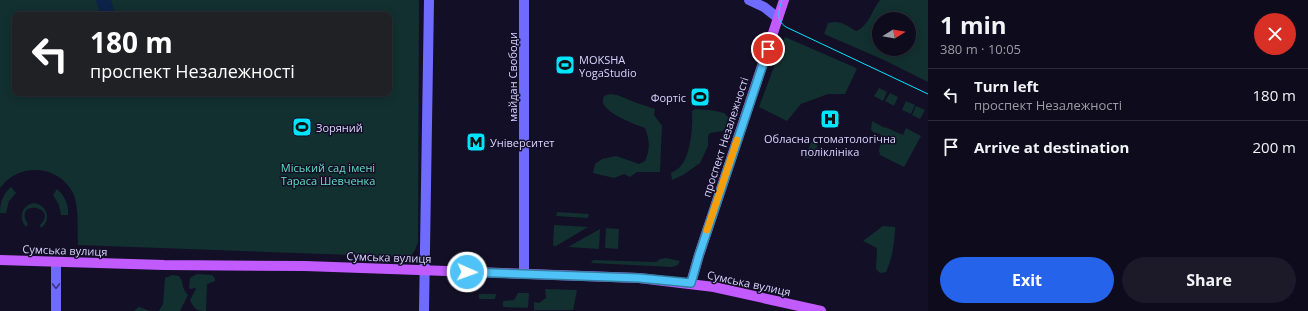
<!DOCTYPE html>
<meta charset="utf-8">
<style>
:root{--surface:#0e0b1c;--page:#1c1929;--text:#f1f3f6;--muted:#9b9ba3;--line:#2e2b3b;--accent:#2563eb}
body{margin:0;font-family:"Open Sans",sans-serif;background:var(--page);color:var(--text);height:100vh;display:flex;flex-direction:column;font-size:15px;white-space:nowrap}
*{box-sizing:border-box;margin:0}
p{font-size:13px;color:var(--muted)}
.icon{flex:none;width:22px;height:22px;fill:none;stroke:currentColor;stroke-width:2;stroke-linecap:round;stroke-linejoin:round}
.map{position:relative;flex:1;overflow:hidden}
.drawer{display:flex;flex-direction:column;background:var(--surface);width:380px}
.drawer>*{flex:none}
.banner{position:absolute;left:12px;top:12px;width:380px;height:84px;border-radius:8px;box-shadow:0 2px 10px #0003,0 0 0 1px var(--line);background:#202124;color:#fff;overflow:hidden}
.needle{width:26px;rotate:79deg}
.tools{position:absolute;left:872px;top:12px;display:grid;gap:8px}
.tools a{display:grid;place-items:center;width:44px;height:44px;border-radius:50%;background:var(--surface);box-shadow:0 2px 10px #0003,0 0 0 1px var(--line);font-size:20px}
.pin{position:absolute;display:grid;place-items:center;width:34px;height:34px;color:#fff;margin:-17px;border:2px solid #fff;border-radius:50%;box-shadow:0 1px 4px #0007}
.me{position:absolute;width:44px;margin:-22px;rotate:92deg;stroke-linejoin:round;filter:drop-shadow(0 0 3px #0008)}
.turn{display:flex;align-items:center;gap:14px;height:84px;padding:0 12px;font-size:18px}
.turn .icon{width:52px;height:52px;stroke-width:2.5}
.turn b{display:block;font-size:28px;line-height:34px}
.round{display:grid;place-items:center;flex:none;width:42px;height:42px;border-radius:21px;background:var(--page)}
.head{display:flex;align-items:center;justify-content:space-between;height:68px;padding:0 12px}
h1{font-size:24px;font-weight:700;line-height:30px}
.primary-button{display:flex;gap:8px;margin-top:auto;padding:8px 12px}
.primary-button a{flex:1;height:46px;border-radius:24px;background:var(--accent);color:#fff;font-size:16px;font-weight:700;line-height:46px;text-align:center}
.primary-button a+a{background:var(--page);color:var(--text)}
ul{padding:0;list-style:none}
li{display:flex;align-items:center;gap:12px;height:52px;padding:0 12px;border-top:1px solid var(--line)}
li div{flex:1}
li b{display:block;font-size:15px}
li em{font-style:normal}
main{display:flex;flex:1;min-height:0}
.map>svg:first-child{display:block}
</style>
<main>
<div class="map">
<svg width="928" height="311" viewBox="0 0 928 311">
<rect width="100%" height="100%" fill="#130f26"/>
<!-- green -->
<g fill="#12302f" fill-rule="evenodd">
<path d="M0,0h419l-1,242 -3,8 -4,6 -5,1 -328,-12c-1,-15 1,-32 -3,-47 -11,-32 -55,-38 -75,-10zM15,15h374v78h-374z"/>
<path d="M880,0h48v82l-44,-22 -60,-26 4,-11c12,-3 18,2 28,8 13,-5 16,-21 24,-31zM879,19h30v30h-30z"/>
<path d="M785,37l69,30 3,2 -12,25h-17l-27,10 -14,17 -28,-14z"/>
<path d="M879,88l8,4 -4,9 -9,-5z"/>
<path d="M890,93l8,4 -4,9 -9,-5z"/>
<path d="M610,94l7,1 20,8 18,6 -1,6 8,11 -2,46h-23l-7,5 -6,-3 -10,4 -21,-5 2,-9 7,-5 14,-3 23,8 6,-3c5,-11 5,-21 0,-33 -11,-4 -35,-13 -41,-23 -2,-3 -1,-6 0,-9z"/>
<path d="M906,101l9,4 -4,9 -9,-4z"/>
<path d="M916,106l9,4 -5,9 -8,-4z"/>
<path d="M695,109l16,1 13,3 4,4 -1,7 -4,7 -13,2 -2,3v10l-8,17 -17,12 -11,5 -1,-7c2,-1 5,-3 8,-5 12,-11 14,-42 13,-57z"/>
<path d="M872,121l13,7v-1l18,8 3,-7 15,8 -17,31 -24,-12 -1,-5 3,-13 -2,-3 -7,-2 -2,-3z"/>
<path d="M812,141l4,1c4,10 -2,17 -12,16z"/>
<path d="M11,187l5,6 -7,8 -3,12h-6c0,-11 3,-19 11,-26z"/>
<path d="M57,189c8,7 12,16 11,26h-7l-2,-10 -6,-10z"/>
<path d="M34,203c13,2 18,17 7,25l-1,-3c20,-19 -28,-26 -12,-1l-2,3c-8,-10 -4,-22 8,-24z"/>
<path d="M557,212l32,2 -1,4 -32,-2z"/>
<path d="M554,225l34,2 -32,19h-3z"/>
<path d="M883,226l12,1v4c-1,14 -3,28 -9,41l-6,1 -4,-4 1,-21 -14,-7z"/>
<path d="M606,228l13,1 -1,20 -13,-1z"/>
<path d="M600,229l-1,20 -31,-2z"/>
<path d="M666,258l14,3 -2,4 -6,2 -81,-4 2,-3 63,2 4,-3z"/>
<path d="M197,274l15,1 3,3v3l-8,3 -1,27c-9,0 -12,-2 -16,-11l6,-11 -1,-1 -5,1 -1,-2 1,-9z"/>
<path d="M172,275l7,1c5,6 2,12 9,19l-8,16h-46l5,-4 11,4h9l4,-7 2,-26z"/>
<path d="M545,289l32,1 -4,20h-39v-8l5,1 7,-5z"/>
<path d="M518,293h11l-1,15 -25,-1v-6l11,-1z"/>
<path d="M479,294h17l-1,5h-16z"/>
</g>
<!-- water -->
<path fill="#0c2248" d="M96,0h15l4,15h-15z"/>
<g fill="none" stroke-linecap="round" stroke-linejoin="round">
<!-- secondary -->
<g stroke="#6f6bff" stroke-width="10">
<path d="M524,0v274"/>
<path d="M749,0l15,7 14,11"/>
<path d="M56,311v-49"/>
<path d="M424,311l5,-311"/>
</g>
<!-- primary -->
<g stroke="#c25bff" stroke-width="10">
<path d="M0,260l164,5 141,1 334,12 75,9 107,24"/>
<path d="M691,283l8,-28 85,-255"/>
</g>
<!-- tram -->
<path stroke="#00e5ff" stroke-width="1" d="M782,0c-3,10 -7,20 4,27l142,67"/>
</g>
<!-- one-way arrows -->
<defs><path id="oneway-chevron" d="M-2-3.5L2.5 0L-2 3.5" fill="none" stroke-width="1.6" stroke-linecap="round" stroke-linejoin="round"/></defs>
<use stroke="#38347d" href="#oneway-chevron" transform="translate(56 286) rotate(90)"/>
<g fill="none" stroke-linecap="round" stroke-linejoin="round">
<!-- route casing -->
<g stroke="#337fa1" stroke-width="10">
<path id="route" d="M467,272l172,6 52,5 8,-28 69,-206"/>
</g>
<!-- route -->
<use href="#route" stroke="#4fc3f7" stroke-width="7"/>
<!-- slow -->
<path stroke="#f59e0b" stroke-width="7" d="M707,230l30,-90"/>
</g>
<!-- icons -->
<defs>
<g id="stadium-square" transform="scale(1)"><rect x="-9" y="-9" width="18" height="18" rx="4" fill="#00e5ff" stroke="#130f26"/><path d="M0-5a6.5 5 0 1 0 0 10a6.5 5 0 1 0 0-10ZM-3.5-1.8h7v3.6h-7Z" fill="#111"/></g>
<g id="hospital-square" transform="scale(1)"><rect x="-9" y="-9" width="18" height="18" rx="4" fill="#00e5ff" stroke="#130f26"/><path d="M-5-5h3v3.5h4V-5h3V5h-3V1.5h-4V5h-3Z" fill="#111"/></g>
<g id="metro-square" transform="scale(1)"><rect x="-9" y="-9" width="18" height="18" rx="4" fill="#00e5ff" stroke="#130f26"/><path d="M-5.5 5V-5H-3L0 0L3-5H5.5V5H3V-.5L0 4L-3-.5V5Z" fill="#111"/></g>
</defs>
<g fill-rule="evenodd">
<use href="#stadium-square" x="565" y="65"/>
<use href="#stadium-square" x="700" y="97"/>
<use href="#hospital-square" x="830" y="119"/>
<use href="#stadium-square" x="302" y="127"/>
<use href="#metro-square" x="476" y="142"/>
</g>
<g text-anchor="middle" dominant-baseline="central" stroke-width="3" stroke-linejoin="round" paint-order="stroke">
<!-- poi labels -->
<g font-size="11" fill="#d9d4ff" stroke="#130f26" text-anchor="start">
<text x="579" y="59">MOKSHA<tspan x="579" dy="13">YogaStudio</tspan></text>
<text x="686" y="97" text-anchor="end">Фортiс</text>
<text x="316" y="127">Зоряний</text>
<text x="830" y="138" text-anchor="middle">Обласна стоматологічна<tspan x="830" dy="13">поліклініка</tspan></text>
<text x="490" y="142">Університет</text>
</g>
<!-- street labels -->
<g font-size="11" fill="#d9d4ff" stroke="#130f26">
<text transform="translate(512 77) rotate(-90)">майдан Свободи</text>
<text transform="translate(725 137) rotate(-72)">проспект Незалежності</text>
<text transform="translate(65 250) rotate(2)">Сумська вулиця</text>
<text transform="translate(389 257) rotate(2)">Сумська вулиця</text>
<text transform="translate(749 283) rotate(12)">Сумська вулиця</text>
</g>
<!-- park labels -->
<g font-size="11" fill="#5fe0c0" stroke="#130f26">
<text x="328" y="167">Міський сад імені<tspan x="328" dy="13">Тараса Шевченка</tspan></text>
</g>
</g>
</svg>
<div class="tools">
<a><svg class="needle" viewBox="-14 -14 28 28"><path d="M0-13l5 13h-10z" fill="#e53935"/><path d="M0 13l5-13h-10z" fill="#9b9ba3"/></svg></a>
</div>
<div class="pin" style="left:768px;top:49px;background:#d93025"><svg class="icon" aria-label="arrive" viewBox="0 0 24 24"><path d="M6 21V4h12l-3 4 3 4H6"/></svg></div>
<svg class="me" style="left:467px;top:272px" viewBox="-20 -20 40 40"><circle r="17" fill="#4fc3f7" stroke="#fff" stroke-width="3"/><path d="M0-11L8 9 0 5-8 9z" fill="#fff"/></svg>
<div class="banner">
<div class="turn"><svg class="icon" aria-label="left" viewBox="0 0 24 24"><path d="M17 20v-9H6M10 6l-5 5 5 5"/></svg><div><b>180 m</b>проспект Незалежності</div></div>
</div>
</div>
<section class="drawer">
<div class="head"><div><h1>1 min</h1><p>380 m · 10:05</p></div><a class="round" style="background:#d93025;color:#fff"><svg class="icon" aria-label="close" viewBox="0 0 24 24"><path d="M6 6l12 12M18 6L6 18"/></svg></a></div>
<ul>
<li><svg class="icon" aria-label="left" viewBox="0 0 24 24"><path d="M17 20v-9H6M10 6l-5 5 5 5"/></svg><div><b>Turn left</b><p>проспект Незалежності</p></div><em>180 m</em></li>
<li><svg class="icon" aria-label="arrive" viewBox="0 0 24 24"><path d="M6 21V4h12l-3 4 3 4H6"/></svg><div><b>Arrive at destination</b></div><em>200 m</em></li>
</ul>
<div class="primary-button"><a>Exit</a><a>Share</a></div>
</section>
</main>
